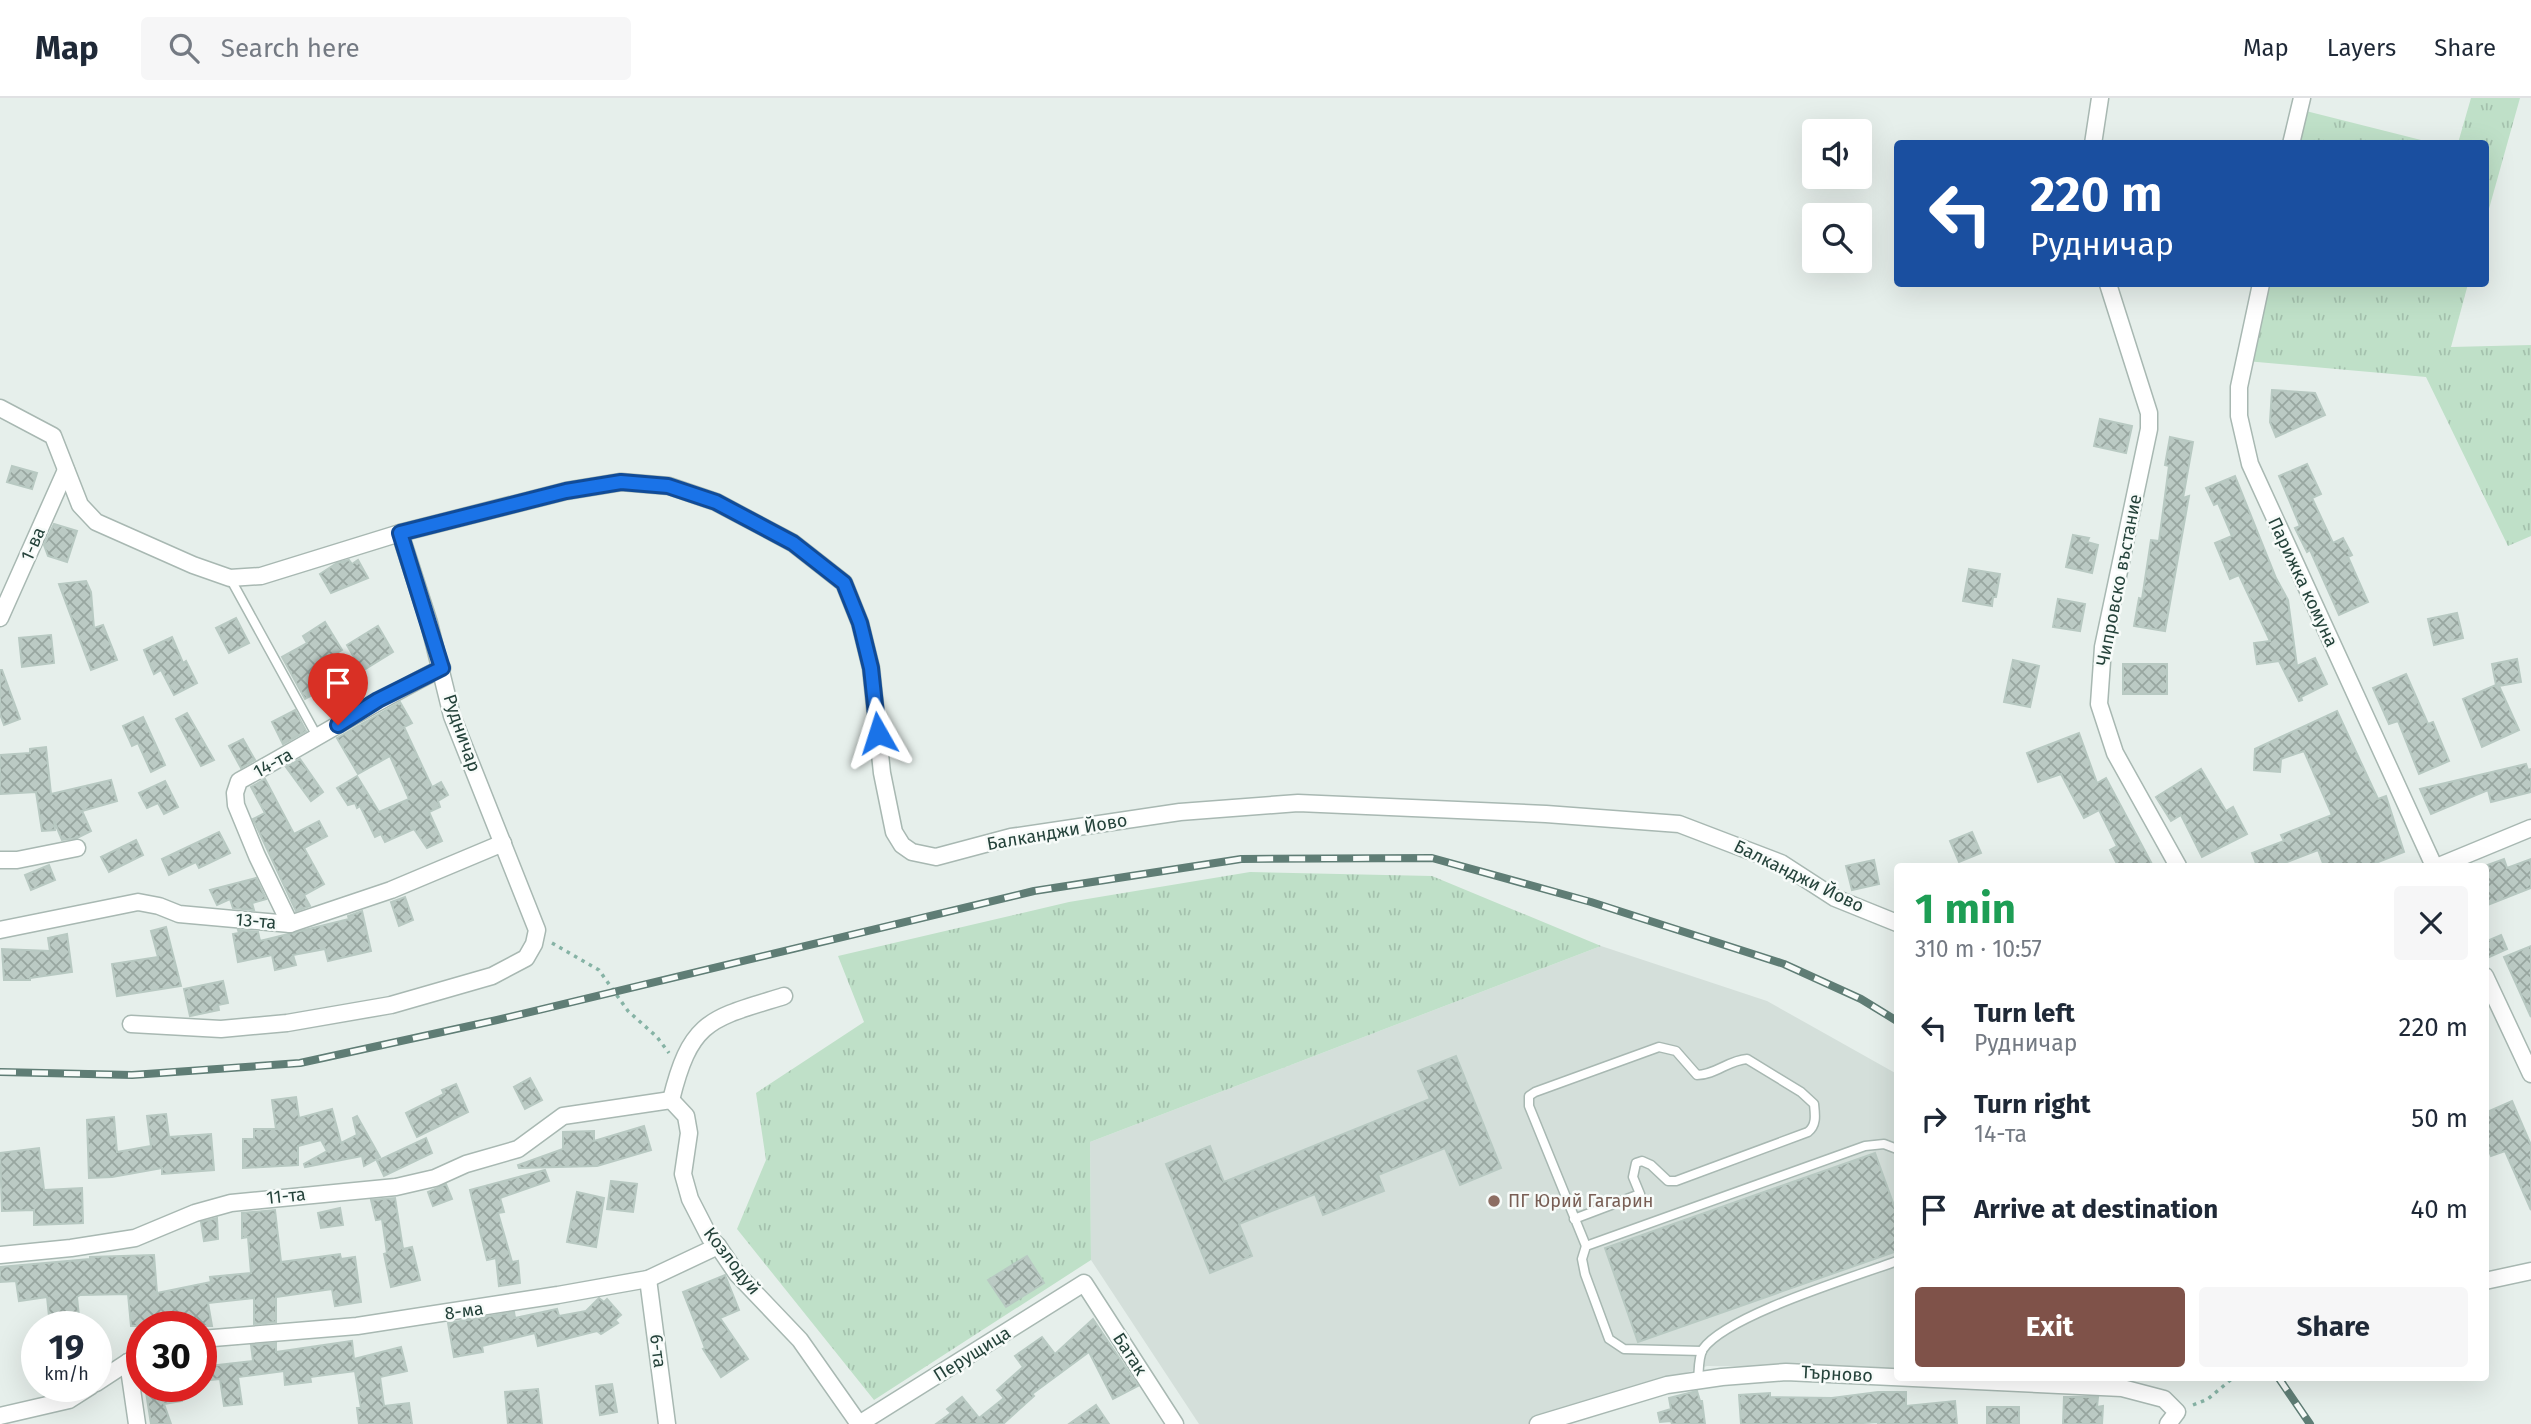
<!DOCTYPE html>
<meta charset="utf-8">
<style>
:root{--surface:#fff;--page:#f6f6f7;--text:#1f2937;--muted:#747a83;--line:#e0e1e3;--accent:#7f5249}
body{margin:0;font-family:"Fira Sans",sans-serif;background:var(--page);color:var(--text);height:100vh;display:flex;flex-direction:column;font-size:26px;white-space:nowrap}
*{box-sizing:border-box;margin:0}
p{font-size:23px;color:var(--muted)}
.icon{flex:none;width:38px;height:38px;fill:none;stroke:currentColor;stroke-width:2;stroke-linecap:round;stroke-linejoin:round}
.map{position:relative;flex:1;overflow:hidden}
.side{position:absolute;left:1894px;top:765px;width:595px;height:518px;display:flex;flex-direction:column;background:var(--surface);border-radius:7px;box-shadow:0 7px 28px #0002}
.side>*{flex:none}
.guide{position:absolute;left:1894px;top:42px;width:595px;height:147px;border-radius:7px;box-shadow:0 7px 28px #0002;background:#1a4fa0;color:#fff;overflow:hidden}
.fabs{position:absolute;left:1802px;top:21px;display:grid;gap:14px}
.fabs a{display:grid;place-items:center;width:70px;height:70px;border-radius:7px;background:var(--surface);box-shadow:0 7px 28px #0002;font-size:35px}
.speed{position:absolute;left:21px;top:1213px;display:flex;gap:14px;font-size:35px;font-weight:700;text-align:center}
.speed>*{display:grid;place-content:center;width:91px;height:91px;border-radius:50%;background:var(--surface);box-shadow:0 7px 28px #0002;line-height:1}
.speed small{font-size:18px;font-weight:400}
.speed .limit{border:10px solid #d22;background:#fff;color:#111}
.pin{position:absolute;display:grid;place-items:center;width:60px;height:60px;color:#fff;margin:-72px -30px;border-radius:50% 50% 50% 0;rotate:-45deg;box-shadow:0 0 7px #0007}
.pin .icon{rotate:45deg}
.me{position:absolute;width:77px;margin:-38px;rotate:354deg;stroke-linejoin:round;filter:drop-shadow(0 0 5px #0008)}
.turn{display:flex;align-items:center;gap:24px;height:147px;padding:0 21px;font-size:32px}
.turn .icon{width:91px;height:91px;stroke-width:2.5}
.turn b{display:block;font-size:49px;line-height:60px}
.round{display:grid;place-items:center;flex:none;width:74px;height:74px;border-radius:7px;background:var(--page)}
.summary{display:flex;align-items:center;justify-content:space-between;height:119px;padding:0 21px}
h1{font-size:42px;font-weight:700;line-height:52px;color:#1e9e55}
.primary-button{display:flex;gap:14px;margin-top:auto;padding:14px 21px}
.primary-button a{flex:1;height:80px;border-radius:7px;background:var(--accent);color:#fff;font-size:28px;font-weight:700;line-height:80px;text-align:center}
.primary-button a+a{background:var(--page);color:var(--text)}
ul{padding:0;list-style:none}
li{display:flex;align-items:center;gap:21px;height:91px;padding:0 21px}
li div{flex:1}
li b{display:block;font-size:26px}
li em{font-style:normal}
header{display:flex;align-items:center;gap:42px;box-sizing:border-box;height:98px;padding:0 35px;background:var(--surface);border-bottom:2px solid var(--line)}
header strong{font-size:33px}
nav{display:flex;gap:38px;margin-inline-start:auto;font-size:24px}
.search{width:490px;height:63px;background:var(--page);display:flex;align-items:center;gap:18px;box-sizing:border-box;padding:0 24px;border-radius:7px;color:var(--muted);font-size:26px}
.map>svg:first-child{display:block}
</style>
<header>
<strong>Map</strong>
<div class="search"><svg class="icon" aria-label="search" viewBox="0 0 24 24"><circle cx="10" cy="10" r="6"/><path d="M15 15l6 6"/></svg>Search here</div>
<nav><a>Map</a><a>Layers</a><a>Share</a></nav>
</header>
<div class="map">
<svg width="2531" height="1326" viewBox="0 0 2531 1326">
<defs>
<pattern id="grass-tufts" width="24" height="20" patternUnits="userSpaceOnUse" patternTransform="scale(1.75)"><rect width="24" height="20" fill="#bfe0c8"/><path d="M3 7l-1-3M5 7V3M7 7l1-3M15 17l-1-3M17 17v-4M19 17l1-3" fill="none" stroke="#a4c1ad"/></pattern>
<pattern id="building-cross-hatch" width="8" height="8" patternUnits="userSpaceOnUse" patternTransform="scale(1.75)"><rect width="8" height="8" fill="#bbcac4"/><path d="M0 0l8 8M0 8l8-8" fill="none" stroke="#98a6a0"/></pattern>
</defs>
<rect width="100%" height="100%" fill="#e6efeb"/>
<!-- built -->
<path fill="#d4dfda" d="M1601,848l166,55 130,73v294l-190,-2 -178,58h-330l-108,-164 -1,-118z"/>
<!-- grass -->
<g fill="url(#grass-tufts)">
<path d="M2471,0h49l-35,125v-79l-27,-1z"/>
<path d="M2298,11l135,34 -142,1z"/>
<path d="M2262,186h206l-17,63 80,-2v191l-23,10 -82,-169 -180,-16z"/>
<path d="M1250,774l182,4 169,70 -511,196 1,118 -217,140 -137,-171 29,-69 -10,-67 108,-71 -26,-66 231,-54z"/>
</g>
<!-- building -->
<g fill="url(#building-cross-hatch)" stroke="#b8c9c2" stroke-width="2">
<path d="M2272,292l43,3 10,22 -49,22 -6,-15z"/>
<path d="M2100,321l32,7 -6,27 -32,-7z"/>
<path d="M2170,339l23,5 -10,56 6,-2 -24,135 -31,-5 5,-28 3,1 9,-59 8,1 10,-75 -4,-1z"/>
<path d="M2307,366l14,30 -9,4 21,45 10,-5 9,17 -4,2 20,45 -29,13 -29,-65 -3,2 -12,-24 5,-2 -21,-50z"/>
<path d="M12,368l25,7 -5,16 -25,-7z"/>
<path d="M2235,378l41,102 12,22 9,66 18,-8 12,26 -26,13 1,3 -3,1 -20,-40 -22,3 -3,-21 16,-2 -31,-66 -9,4 -15,-36 17,-7 -14,-33 -4,2 -8,-17z"/>
<path d="M54,426l23,7 -10,31 -19,-6 -4,-11z"/>
<path d="M2073,437l16,3 -2,4 11,3 -6,28 -26,-6z"/>
<path d="M349,462l3,4 6,-4 10,18 -37,15 -11,-19 17,-11z"/>
<path d="M1969,471l31,5 -4,23h-3l-1,9 -29,-5z"/>
<path d="M86,483l5,11 3,36 9,-3 14,35 -26,10 -32,-86z"/>
<path d="M2058,501l27,5 -5,27 -27,-4z"/>
<path d="M2457,515l6,25 -29,7 -6,-26z"/>
<path d="M236,520l13,25 -20,10 -13,-25z"/>
<path d="M325,524l17,28 -25,15 12,21 -24,13 -23,-42 25,-14 -4,-7z"/>
<path d="M378,528l15,26 -31,19 -15,-26z"/>
<path d="M51,537l3,28 -32,4 -3,-29z"/>
<path d="M172,539l11,26 3,-2 11,22 -23,12 -13,-25 -7,4 -10,-24z"/>
<path d="M2517,561l4,23 -22,4 20,44 -37,17 -19,-48 33,-14 -4,-21z"/>
<path d="M2013,562l26,6 -9,41 -26,-5z"/>
<rect x="2123" y="566" width="44" height="30"/>
<path d="M0,572h2l18,49 -16,6 -4,-11z"/>
<path d="M2406,576l22,50 5,-2 16,39 -30,13 -21,-53 -9,3 -16,-36z"/>
<path d="M400,604l12,21 -8,4 28,60 9,-5 7,13 -10,6 2,6 -11,5 13,29 -15,7 -13,-19 -29,13 -4,-8 -6,3 -15,-31 -3,2 -2,-5 -7,2 -11,-17 20,-12 22,36 30,-13 -19,-43 -32,18 -21,-36z"/>
<path d="M295,612l11,21 -23,13 -11,-22z"/>
<path d="M2337,613l41,88 8,-3 18,56 -36,14h-44l-6,-16 -41,16h-20l-5,-13 32,-12 -3,-6 51,-20 -28,-64 -23,8 -1,13 -26,-2 1,-21z"/>
<path d="M187,615l27,47 -13,6 -25,-47z"/>
<path d="M143,619l22,48 -14,7 -13,-29 -6,3 -9,-20z"/>
<path d="M2079,635l18,50 9,-5 47,88h-35l-8,-16 7,-4 -18,-36 -15,8 -23,-44 -23,8 -11,-29z"/>
<path d="M243,641l12,21 -14,8 -12,-22z"/>
<path d="M46,649l5,47 60,-14 6,21 -35,10 9,20 -14,7 -15,2 -8,-19 1,9 -13,1 -6,-39 -36,2v-39l30,-2v-4z"/>
<path d="M300,661l23,33 -12,9 -25,-34z"/>
<path d="M2526,666l2,6 3,-1v23l-40,10 -3,-12 -57,24 -11,-25z"/>
<path d="M2201,671l25,42 7,-4 14,27 -45,23 -21,-42 -10,6 -15,-24z"/>
<path d="M265,681l29,55 25,-13 8,15 -23,12 20,36 -20,11 6,11 -14,5 -43,-92 12,-6 -14,-26z"/>
<path d="M165,683l13,26 -14,7 -6,-11 -11,5 -8,-15z"/>
<path d="M219,734l11,21 -31,15 -3,-6 -27,13 -7,-16z"/>
<path d="M1972,734l9,21 -22,9 -9,-21z"/>
<path d="M136,742l7,15 -34,17 -8,-15z"/>
<path d="M2504,761l3,9 24,-9v29l-46,18v-40z"/>
<path d="M1874,762l5,24 -27,6 -6,-24z"/>
<path d="M49,767l6,15 -24,10 -6,-15z"/>
<path d="M256,780l10,21 -14,4 2,7 -21,-2 -3,-9 -13,6 -7,-15z"/>
<path d="M405,799l8,23 -14,6 -8,-24z"/>
<path d="M362,813l9,40 -43,10 -3,-12 -32,6 3,10 -21,5 -3,-15 -34,7 -5,-28 6,-1 -1,-3 20,2 2,9 89,-22 -1,-3z"/>
<path d="M166,829l15,59 -64,10 -5,-32 46,-7 -7,-26z"/>
<path d="M67,836l5,38 -42,6v2h-26l-2,-31 48,2 -2,-13z"/>
<path d="M2501,837l6,14 -22,10v-17z"/>
<path d="M2531,848v71l-27,-60z"/>
<path d="M223,883l5,22 -10,2 1,5 -29,6 -6,-27z"/>
<path d="M1456,958l45,112 -41,17 -15,-37 -67,27 6,16 -61,24 -8,-21 -76,30 13,32 -42,17 -44,-109 44,-18 14,36 206,-83 -12,-28z"/>
<path d="M530,980l12,22 -17,9 -11,-22z"/>
<path d="M456,986l12,28 -51,25 -11,-24 38,-19 -2,-4z"/>
<path d="M296,999l3,21 33,-9 9,34 16,-8 -4,-17 4,-2 23,41 -16,9 -2,-10 -57,11 -1,-3 23,-13 -6,-11 -23,6v19l-55,3v-29h11v-10h22l-4,-29z"/>
<path d="M2512,1003l19,44v65l-26,-59 -14,5 -6,-15v-28z"/>
<path d="M166,1016l3,23 42,-3 3,36 -52,4v-6l-50,9 -23,1 -2,-58 27,-3 3,35 34,-6 -4,-30z"/>
<path d="M644,1028l7,24 -54,16 -78,2 -1,-3 45,-16v-17l31,-1v10z"/>
<path d="M426,1040l6,15 -48,23 -7,-15z"/>
<path d="M39,1050l5,42 38,-2 1,35 -49,2v-15l-32,1 -2,-58z"/>
<path d="M1875,1055l22,61v37l-259,91 -33,-94z"/>
<path d="M545,1072l4,11 -49,17 4,14 -6,1 14,49 6,-1 2,22 -21,3 -3,-28 -9,2 -17,-70z"/>
<path d="M611,1083l26,3 -4,28 -26,-3z"/>
<path d="M446,1086l6,15 -19,7 -5,-14z"/>
<path d="M577,1094l27,6 -8,49 -29,-5z"/>
<path d="M395,1100l8,51 9,-2 8,33 -29,7 -7,-33 3,-1 -5,-34 -6,1 -5,-20z"/>
<path d="M340,1110l3,17 -22,3 -3,-15z"/>
<path d="M275,1112l6,52 59,-8 1,5 14,-2 6,45 -26,4 -3,-17 -56,8v25l-22,2v-26l-46,5 4,23h-81l-3,-32 -48,1 -3,2 3,29h-30l-3,-29 -28,4 -3,-20 -16,1v-15l90,-8v-2l64,-2 3,38 54,-11 -1,-5 41,-4 -3,-36 -6,1v-25z"/>
<path d="M217,1120l1,21 -14,2 -3,-19z"/>
<path d="M1027,1158l17,27 -38,24 -18,-27z"/>
<path d="M725,1177l14,35 -19,8 28,41 -27,18 -18,-28 2,-1 -22,-56z"/>
<path d="M599,1200l5,4 3,-3 14,16 -6,5 3,3 -17,11 -4,-3 -59,15 -3,-13 -53,13 1,6 -29,5 -6,-34 66,-11 1,6 42,-9 2,7 27,-5z"/>
<path d="M1093,1221l45,67 -25,13 -24,-47 -57,42 2,2 -31,28h-67l15,-11 -4,-4 15,-12 17,21 25,-20 -7,-8 26,-23 -8,-11 27,-19 13,17z"/>
<path d="M352,1243l2,18 47,-12 6,24 -27,6 4,29 25,-3 3,21h-53l-2,-16h4l-6,-37 -45,6 1,5 -26,3 -1,-14 -46,6 4,27 -18,2 -4,-27 -19,2v-14l52,-6 -2,-16 25,-2v9z"/>
<path d="M612,1286l5,28 -17,3 -4,-29z"/>
<path d="M145,1288h35l2,15 -18,3 7,20h-20z"/>
<path d="M538,1291l4,35h-34l-3,-32z"/>
<path d="M1697,1293l3,10h2l3,23h-33l-1,-3 -11,1 -2,-9 13,-4 -2,-11z"/>
<path d="M1878,1294h28v14l49,-5 2,23h-79v-2l-30,2h-107l-2,-29 31,-2v4l62,1z"/>
<path d="M2064,1299h34l-1,10 6,-1 -1,18h-39z"/>
<path d="M1096,1307l13,19h-40z"/>
<rect x="1987" y="1309" width="32" height="17"/>
</g>
<g fill="none" stroke-linecap="round" stroke-linejoin="round">
<!-- lane casing -->
<g stroke="#a8b8b2" stroke-width="11">
<g id="lane">
<path d="M230,480l88,160"/>
<path d="M1574,1121l66,-25 -7,-17 3,-14 6,-2 9,4 17,16h8l132,-49c9,-7 7,-18 6,-28l-13,-12 -54,-33c-18,1 -32,16 -50,16l-21,-24 -17,-4 -124,45 -6,4v10l57,140"/>
<path d="M1702,1253l-78,-2 -15,-10 -24,-65 -3,-15 4,-13 279,-100 19,-2 13,5"/>
<path d="M1698,1283c1,-9 0,-24 5,-32 24,-34 151,-72 194,-88"/>
</g>
</g>
<!-- street casing -->
<g stroke="#a8b8b2" stroke-width="19">
<g id="street">
<path d="M2093,46l7,-46"/>
<path d="M2291,46l11,-46"/>
<path d="M2108,186l41,129v16l-46,218 -4,57 16,49 63,113"/>
<path d="M2261,186l-22,103v29l11,48 184,402"/>
<path d="M0,310l53,28 27,69 16,17 97,43 37,13 31,-2 139,-43 29,90 23,93 85,214 -3,14 -8,14 -34,18 -101,29 -104,18 -66,6 -90,-5"/>
<path d="M400,435l166,-42 55,-9 48,4 47,16 77,41 51,40 16,40 11,45 11,105 12,59 8,13 10,7 24,5 75,-20 169,-25 118,-9 248,11 133,10 102,39 54,35 62,25"/>
<path d="M0,520l66,-148"/>
<path d="M0,762h17l60,-12"/>
<path d="M2439,768l92,-38"/>
<path d="M290,826l-33,-68 -21,-51 -1,-12 4,-12c68,-37 133,-78 203,-113"/>
<path d="M0,832l138,-28 21,4 20,8 111,10 101,-34 112,-47"/>
<path d="M2485,878l46,98"/>
<path d="M671,1002c20,-81 39,-81 113,-104"/>
<path d="M0,1157l71,-7 64,-10 60,-25 36,-10 165,-16 39,-9 31,-14 52,-15 45,-33 108,-16 15,16 3,17 -6,41 7,25 20,39 8,8 19,28 63,66 59,84 225,-141 91,141"/>
<path d="M648,1181l19,145"/>
<path d="M2485,1183l46,-10"/>
<path d="M201,1241l156,-13 201,-31 90,-16 70,-33"/>
<path d="M128,1264l9,62"/>
<path d="M96,1285l32,-21 14,-4"/>
<path d="M0,1318l69,-16 22,-14"/>
<path d="M1538,1326l129,-39 55,-8 64,-5 336,16 42,11 13,13 -9,12"/>
</g>
</g>
<!-- path -->
<g stroke="#86b3a5" stroke-width="3.5" stroke-dasharray="3.5 5" stroke-linecap="butt">
<path d="M552,845l47,27 29,41 29,26 12,16"/>
<path d="M2193,1307l15,-6 26,-22"/>
</g>
<!-- lane -->
<use href="#lane" stroke="#fff" stroke-width="8"/>
<!-- street -->
<use href="#street" stroke="#fff" stroke-width="16"/>
<!-- rail casing -->
<g stroke="#5f7d75" stroke-width="8">
<g id="rail">
<path d="M0,974l132,3 168,-12 197,-43 537,-129 207,-32 191,-1 159,44 193,62 77,35 36,22"/>
<path d="M2278,1279l32,47"/>
</g>
</g>
<!-- rail -->
<use href="#rail" stroke="#f7fbf9" stroke-width="5" stroke-dasharray="16" stroke-linecap="butt"/>
</g>
<g fill="none" stroke-linecap="round" stroke-linejoin="round">
<!-- route casing -->
<g stroke="#114b97" stroke-width="18">
<path id="route" d="M338,627l40,-25 64,-32 -42,-135 166,-42 55,-9 47,4 48,16 77,41 51,40 16,40 11,45 7,65"/>
</g>
<!-- route -->
<use href="#route" stroke="#1a73e8" stroke-width="12"/>
</g>
<!-- markers -->
<circle fill="#8d6e63" stroke="#f7fbf9" stroke-width="2.5" cx="1494" cy="1103" r="7"/>
<g text-anchor="middle" dominant-baseline="central" stroke-width="5" stroke-linejoin="round" paint-order="stroke">
<!-- street labels -->
<g font-size="18" fill="#24423a" stroke="#f7fbf9">
<text transform="translate(33 446) rotate(-66)">1-ва</text>
<text transform="translate(2119 482) rotate(-79)">Чипровско въстание</text>
<text transform="translate(2303 484) rotate(65)">Парижка комуна</text>
<text transform="translate(462 635) rotate(71)">Рудничар</text>
<text transform="translate(273 665) rotate(-29)">14-та</text>
<text transform="translate(1057 734) rotate(-10)">Балканджи Йово</text>
<text transform="translate(1799 778) rotate(26)">Балканджи Йово</text>
<text transform="translate(256 823) rotate(5)">13-та</text>
<text transform="translate(286 1098) rotate(-6)">11-та</text>
<text transform="translate(732 1163) rotate(52)">Козлодуй</text>
<text transform="translate(464 1213) rotate(-8)">8-ма</text>
<text transform="translate(658 1253) rotate(83)">6-та</text>
<text transform="translate(972 1256) rotate(-32)">Перущица</text>
<text transform="translate(1130 1256) rotate(57)">Батак</text>
<text transform="translate(1837 1276) rotate(3)">Търново</text>
</g>
<!-- education labels -->
<g font-size="18" fill="#785e54" stroke="#f7fbf9" text-anchor="start">
<text x="1508" y="1103">ПГ Юрий Гагарин</text>
</g>
</g>
</svg>
<div class="fabs">
<a><svg class="icon" aria-label="sound" viewBox="0 0 24 24"><path d="M4 9h4l5-4v14l-5-4H4zM17 9q2 3 0 6"/></svg></a>
<a><svg class="icon" aria-label="search" viewBox="0 0 24 24"><circle cx="10" cy="10" r="6"/><path d="M15 15l6 6"/></svg></a>
</div>
<div class="speed"><div>19<small>km/h</small></div><div class="limit">30</div></div>
<div class="pin" style="left:338px;top:627px;background:#d93025"><svg class="icon" aria-label="arrive" viewBox="0 0 24 24"><path d="M6 21V4h12l-3 4 3 4H6"/></svg></div>
<svg class="me" style="left:878px;top:635px" viewBox="-20 -20 40 40"><path d="M0-17L14 15 0 8-14 15z" fill="#1a73e8" stroke="#fff" stroke-width="4"/></svg>
<div class="guide">
<div class="turn"><svg class="icon" aria-label="left" viewBox="0 0 24 24"><path d="M17 20v-9H6M10 6l-5 5 5 5"/></svg><div><b>220 m</b>Рудничар</div></div>
</div>
<section class="side">
<div class="summary"><div><h1>1 min</h1><p>310 m · 10:57</p></div><a class="round"><svg class="icon" aria-label="close" viewBox="0 0 24 24"><path d="M6 6l12 12M18 6L6 18"/></svg></a></div>
<ul>
<li><svg class="icon" aria-label="left" viewBox="0 0 24 24"><path d="M17 20v-9H6M10 6l-5 5 5 5"/></svg><div><b>Turn left</b><p>Рудничар</p></div><em>220 m</em></li>
<li><svg class="icon" aria-label="right" viewBox="0 0 24 24"><path d="M7 20v-9h11M14 6l5 5-5 5"/></svg><div><b>Turn right</b><p>14-та</p></div><em>50 m</em></li>
<li><svg class="icon" aria-label="arrive" viewBox="0 0 24 24"><path d="M6 21V4h12l-3 4 3 4H6"/></svg><div><b>Arrive at destination</b></div><em>40 m</em></li>
</ul>
<div class="primary-button"><a>Exit</a><a>Share</a></div>
</section>
</div>
